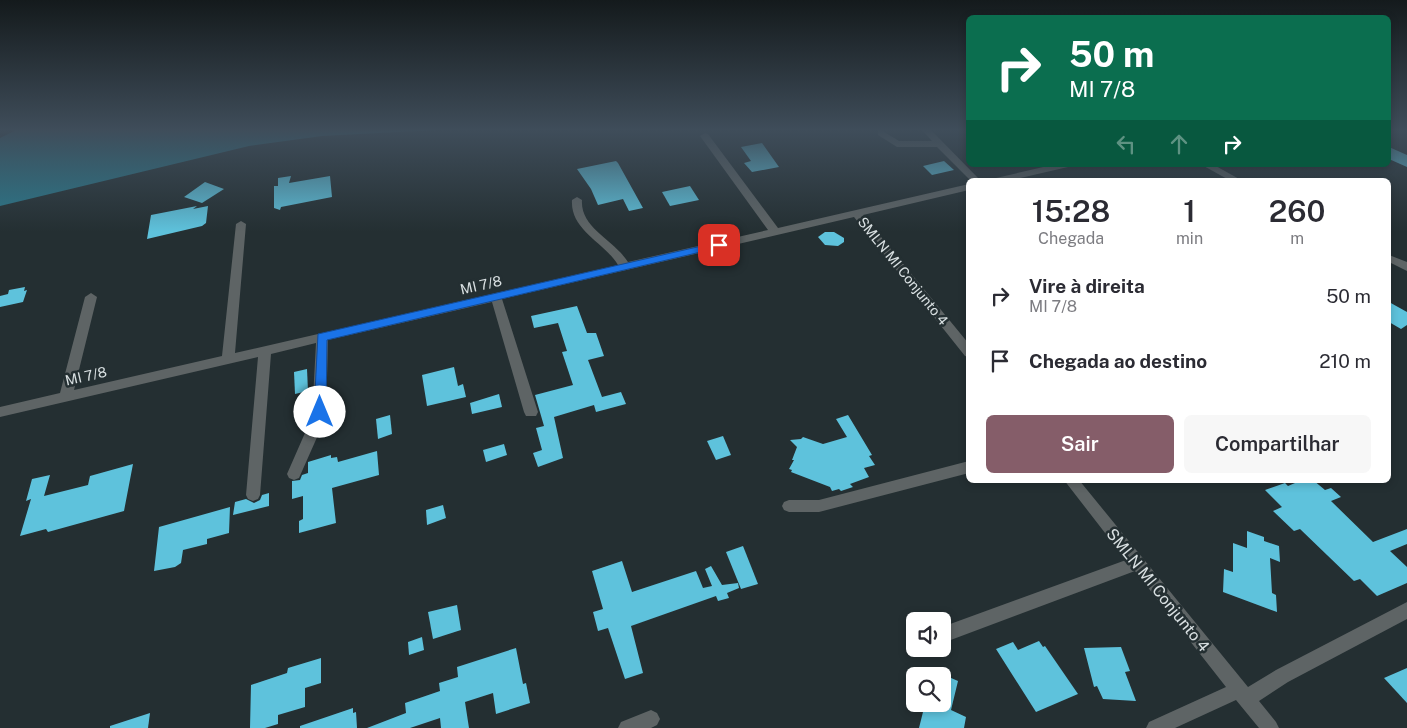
<!DOCTYPE html>
<html lang="pt">
<meta charset="utf-8">
<style>
:root{--surface:#fff;--page:#f7f7f7;--text:#2b2b33;--muted:#7c7c81;--accent:#855d69}
body{margin:0;font-family:"Public Sans",sans-serif;background:var(--page);color:var(--text);height:100vh;display:flex;flex-direction:column;font-size:19px;white-space:nowrap}
*{box-sizing:border-box;margin:0}
p{font-size:16px;color:var(--muted)}
.icon{flex:none;width:28px;height:28px;fill:none;stroke:currentColor;stroke-width:2;stroke-linecap:round;stroke-linejoin:round}
.map{position:relative;flex:1;overflow:hidden}
.drawer{position:absolute;left:966px;top:178px;width:425px;height:305px;display:flex;flex-direction:column;background:var(--surface);border-radius:8px;box-shadow:0 2px 8px #0003}
.drawer>*{flex:none}
.top-card{position:absolute;left:966px;top:15px;width:425px;height:152px;border-radius:8px;box-shadow:0 2px 8px #0003;background:#0b6e4f;color:#fff;overflow:hidden}
.fabs{position:absolute;left:906px;top:612px;display:grid;gap:10px}
.fabs a{display:grid;place-items:center;width:45px;height:45px;border-radius:8px;background:var(--surface);box-shadow:0 2px 8px #0003;font-size:25px}
.pin{position:absolute;display:grid;place-items:center;width:42px;height:42px;color:#fff;margin:-21px;border-radius:10px;box-shadow:0 2px 8px #0006}
.me{position:absolute;width:55px;margin:-28px;rotate:0deg;stroke-linejoin:round;filter:drop-shadow(0 0 4px #0008)}
.turn{display:flex;align-items:center;gap:18px;height:105px;padding:0 20px;font-size:22px}
.turn .icon{width:65px;height:65px;stroke-width:2.5}
.turn b{display:block;font-size:35px;line-height:42px}
.lanes{display:flex;align-items:center;height:48px;padding:0 20px;background:#0003;justify-content:center;gap:25px;direction:ltr}
.lanes .off{opacity:.35}
.eta{display:flex;justify-content:space-evenly;align-items:center;height:85px;text-align:center}
.eta b{font-size:30px;font-weight:600;line-height:35px}
.cta{display:flex;gap:10px;margin-top:auto;padding:10px 20px}
.cta a{flex:1;height:58px;border-radius:8px;background:var(--accent);color:#fff;font-size:20px;font-weight:600;line-height:58px;text-align:center}
.cta a+a{background:var(--page);color:var(--text)}
ul{padding:0;list-style:none}
li{display:flex;align-items:center;gap:15px;height:65px;padding:0 20px}
li div{flex:1}
li b{display:block;font-size:19px}
li em{font-style:normal}
.map>svg:first-child{display:block}
</style>
<div class="map">
<svg width="1407" height="728" viewBox="0 0 1407 728">
<rect width="100%" height="100%" fill="#242f32"/>
<!-- water -->
<path fill="#2a798c" d="M16,130h422l-116,6 -73,10 -249,60v-68z"/>
<!-- building -->
<g fill="#5ec2dc">
<path d="M762,143l17,24 -27,5 -8,-9 7,-2 -10,-14z"/>
<path d="M1389,147l18,8v12l-18,-8z"/>
<path d="M616,161l2,2 25,45 -14,3 -6,-12 -25,6 -7,-16 -14,-20z"/>
<path d="M944,161l10,9 -22,5 -9,-9z"/>
<path d="M291,176l-2,7 41,-7 2,21 -51,10 -1,3 -6,-2v-22h4v-8z"/>
<path d="M205,182l19,7 -22,14 -18,-6z"/>
<path d="M690,186l9,14 -29,6 -8,-14z"/>
<path d="M197,206l-4,3 15,-3 -2,17 -4,3 -55,13 4,-24z"/>
<path d="M834,232l10,6v4l-6,4 -13,-1 -7,-8 7,-5z"/>
<path d="M25,287l-1,4 3,-1 -4,12 -23,5v-11l8,-2 1,-4z"/>
<path d="M1389,302l18,10v13l-6,4 -12,-7z"/>
<path d="M577,306l10,27h9l8,23 -16,4 14,37 19,-5 5,12 -30,8 -2,-7 -40,12 9,41 -25,9 -5,-14 9,-3 -6,-22 8,-2 -9,-31 38,-10 -11,-33 5,-1 -9,-28 -24,5 -3,-12z"/>
<path d="M454,367l4,19 5,-2 3,13 -39,9 -5,-31z"/>
<path d="M307,369l1,22 -13,3 -1,-22z"/>
<path d="M499,394l3,13 -30,7 -2,-11z"/>
<path d="M390,415l2,19 -14,5 -2,-20z"/>
<path d="M848,415l24,40 -3,1 6,9 -11,3 5,9 -19,7 3,3 -12,4 -2,-2 -7,2 -2,-4 -39,-15 1,-2 -3,-1 5,-9h-2l5,-13 -7,-7 11,-1 2,-2 20,7 24,-7 -11,-18z"/>
<path d="M723,436l8,19 -15,5 -9,-19z"/>
<path d="M504,444l3,11 -21,7 -3,-12z"/>
<path d="M377,451l2,24 -47,13 4,35 -37,10v-12l4,-2v-23l-11,3v-18l8,-1 2,-5 6,-2v-11l23,-7v3l6,-1 1,5z"/>
<path d="M133,464l-9,47 -76,21 -2,-3 -26,7 11,-37 -5,2 6,-22 18,-4 -6,21 44,-11 2,-9z"/>
<path d="M1302,480h11l12,10 6,-2 10,9 -10,4 42,41 34,-13v15l-17,7 17,16v16l-30,13 -17,-17 -6,2 -54,-52 -6,2 -21,-20 9,-4 -17,-17 20,-7 3,3z"/>
<path d="M269,493v13l-36,9 2,-13 11,-3 8,4 6,-3 2,-5z"/>
<path d="M443,505l3,13 -19,7 -1,-15z"/>
<path d="M230,507l-1,26 -22,6v5l-24,6 -2,13 -6,4 -21,4 5,-44z"/>
<path d="M1247,531l17,6v4l15,5 1,16 -10,-4 2,35 4,2 1,17 -54,-20 1,-23 9,3v-29l14,5z"/>
<path d="M743,546l15,38 -17,5 -15,-37z"/>
<path d="M622,561l10,31 64,-21 7,17 9,-2 -7,-17 6,-3 11,19 16,-2 1,5 -12,5 2,5 -11,3 -2,-5 -85,30 12,47 -18,6 -17,-51 -10,3 -5,-19 10,-3 -11,-38z"/>
<path d="M457,605l4,25 -28,9 -5,-27z"/>
<path d="M422,637l2,13 -15,5 -1,-13z"/>
<path d="M1039,641l4,6 2,-1 33,48 -42,18 -40,-63 17,-7 5,8z"/>
<path d="M1121,647l9,24 -5,1 11,29 -33,-2 -6,-13 -3,1 -10,-39z"/>
<path d="M516,648l7,36 3,-1 4,20 -34,11 -3,-21 -28,9 4,26h-28l-1,-10 -30,10h-43l39,-15 -1,-10 35,-12 -1,-8 19,-6 -1,-10z"/>
<path d="M321,658v25l-16,5v19l-27,8v9l-13,4h-15l1,-43 36,-12 1,-5z"/>
<path d="M1407,668v35l-23,-25z"/>
<path d="M942,674l16,7 -7,29 15,7 -2,11h-45l6,-24h17z"/>
<path d="M353,708v5l3,-1 1,16h-57v-2z"/>
<path d="M150,713l-2,15h-38v-2z"/>
</g>
<g fill="none" stroke-linecap="round" stroke-linejoin="round">
<!-- minor -->
<g fill="#5e6465" fill-rule="evenodd">
<path d="M881,130l18,11h33l-10,-11h9l49,50h-10l-33,-33h-40l-19,-12v-4z"/>
<path d="M705,133l3,1 70,94 191,-44v6l-106,25 106,129v13l-4,-1 -111,-139 -352,82 36,113 -2,4h-10l-2,-4 -32,-110 -164,38 -2,77 -27,61 -5,2 -5,-2 -2,-4 25,-57 4,-74 -45,11 -11,141 -2,4 -5,2 -5,-2 -2,-4 12,-138 -258,60v-10l60,-14 25,-96 6,-4 6,4 -23,93 148,-34 14,-132 5,-3 5,3 -11,129 383,-88c-14,-23 -48,-35 -46,-65l5,-3 5,3c-2,28 32,40 46,62l140,-32 -68,-94z"/>
<path d="M1052,165h18l-2,2 -56,13h-18l2,-2z"/>
<path d="M1202,165h12l27,15h-12z"/>
<path d="M1389,255l18,7v9l-18,-9z"/>
<path d="M969,461v12l-150,39h-30l-5,-2 -2,-4 2,-4 5,-2h30z"/>
<path d="M1064,480h15l169,207 28,-17 131,-68v17l-119,63 -29,19 17,21 3,6h-20l-23,-28 -61,28h-29l3,-6 77,-35 -91,-116 -187,70 -6,-2v-12l184,-67z"/>
<path d="M651,710l6,3 3,6 -3,6 -6,3h-33l3,-6z"/>
</g>
</g>
<!-- sky -->
<linearGradient id="sky" x2="0" y2="1"><stop stop-color="#141a1c"/><stop offset="0.56" stop-color="#3f4d5a"/><stop offset="1" stop-color="#3f4d5a" stop-opacity="0"/></linearGradient>
<rect width="1407" height="232" fill="url(#sky)"/>
<!-- route -->
<path fill="#1a73e8" stroke="#114b97" d="M719,242l3,1v4l-395,93 -1,72 -6,4 -6,-4 4,-78z"/>
<g text-anchor="middle" dominant-baseline="central" stroke-width="5" stroke-linejoin="round" paint-order="stroke">
<!-- street labels -->
<g font-size="14" fill="#d9e0e2" stroke="#242f32">
<text transform="translate(903 271) rotate(51)">SMLN MI Conjunto 4</text>
<text transform="translate(481 285) rotate(-13)">MI 7/8</text>
<text transform="translate(86 376) rotate(-13)">MI 7/8</text>
</g>
<!-- near-street labels -->
<g font-size="16" fill="#d9e0e2" stroke="#242f32">
<text transform="translate(1158 590) rotate(51)">SMLN MI Conjunto 4</text>
</g>
</g>
</svg>
<div class="fabs">
<a><svg class="icon" aria-label="sound" viewBox="0 0 24 24"><path d="M4 9h4l5-4v14l-5-4H4zM17 9q2 3 0 6"/></svg></a>
<a><svg class="icon" aria-label="search" viewBox="0 0 24 24"><circle cx="10" cy="10" r="6"/><path d="M15 15l6 6"/></svg></a>
</div>
<div class="pin" style="left:719px;top:245px;background:#d93025"><svg class="icon" aria-label="arrive" viewBox="0 0 24 24"><path d="M6 21V4h12l-3 4 3 4H6"/></svg></div>
<svg class="me" style="left:320px;top:412px" viewBox="-20 -20 40 40"><circle r="19" fill="#fff"/><path d="M0-13L10 11 0 6-10 11z" fill="#1a73e8"/></svg>
<div class="top-card">
<div class="turn"><svg class="icon" aria-label="right" viewBox="0 0 24 24"><path d="M7 20v-9h11M14 6l5 5-5 5"/></svg><div><b>50 m</b>MI 7/8</div></div>
<div class="lanes"><svg class="icon off" aria-label="left" viewBox="0 0 24 24"><path d="M17 20v-9H6M10 6l-5 5 5 5"/></svg><svg class="icon off" aria-label="ahead" viewBox="0 0 24 24"><path d="M12 20V5M6 11l6-6 6 6"/></svg><svg class="icon" aria-label="right" viewBox="0 0 24 24"><path d="M7 20v-9h11M14 6l5 5-5 5"/></svg></div>
</div>
<section class="drawer">
<div class="eta">
<div><b>15:28</b><p>Chegada</p></div>
<div><b>1</b><p>min</p></div>
<div><b>260</b><p>m</p></div>
</div>
<ul>
<li><svg class="icon" aria-label="right" viewBox="0 0 24 24"><path d="M7 20v-9h11M14 6l5 5-5 5"/></svg><div><b>Vire à direita</b><p>MI 7/8</p></div><em>50 m</em></li>
<li><svg class="icon" aria-label="arrive" viewBox="0 0 24 24"><path d="M6 21V4h12l-3 4 3 4H6"/></svg><div><b>Chegada ao destino</b></div><em>210 m</em></li>
</ul>
<div class="cta"><a>Sair</a><a>Compartilhar</a></div>
</section>
</div>
